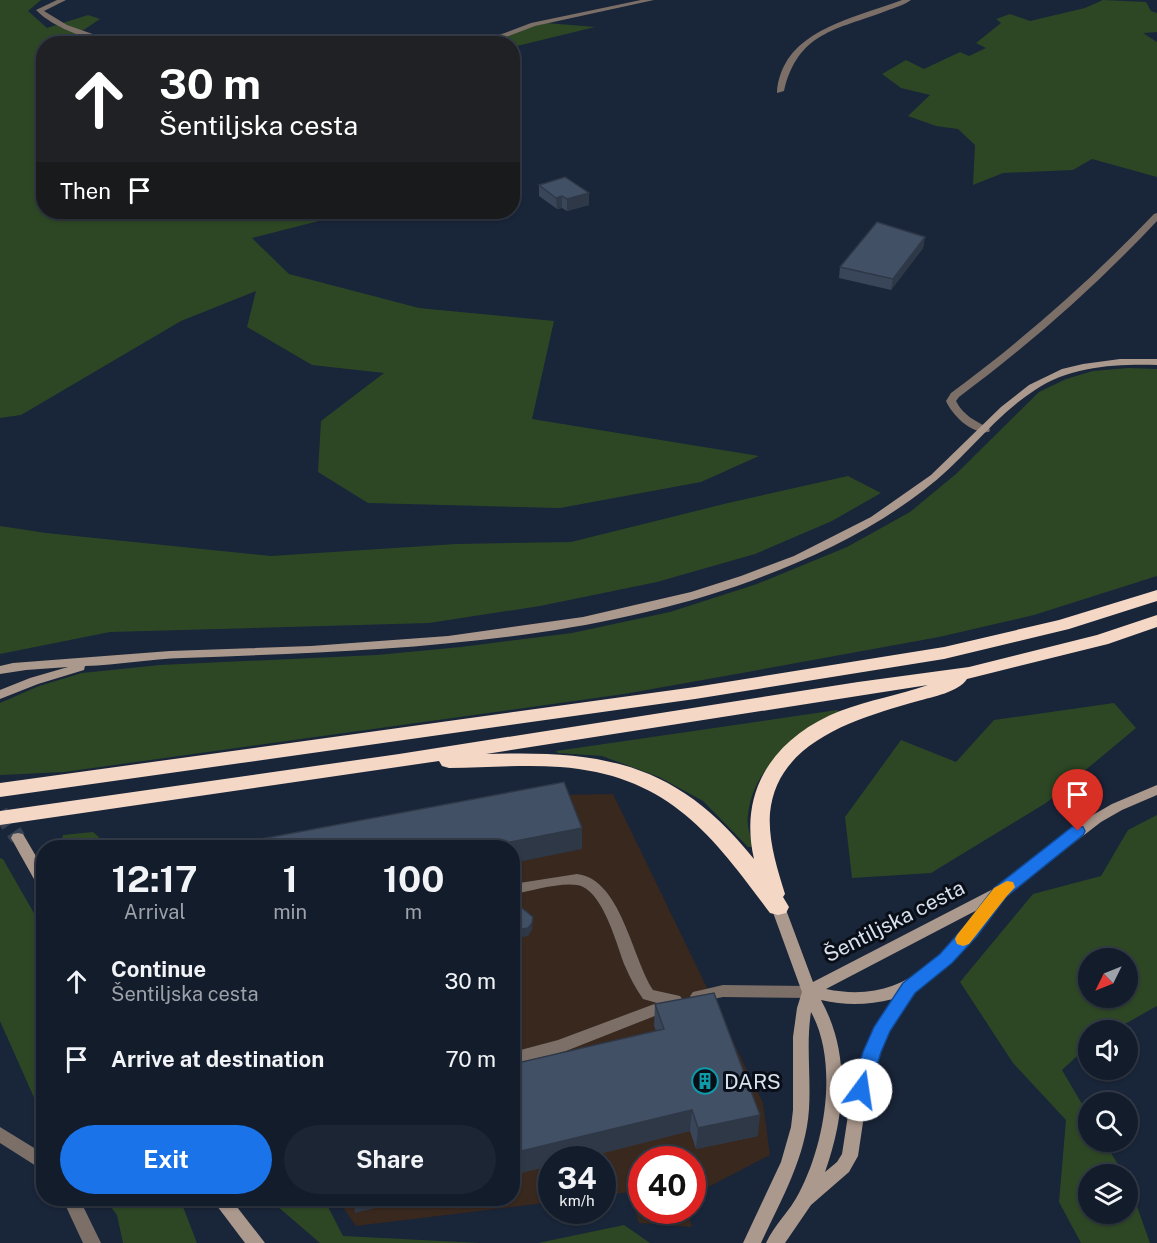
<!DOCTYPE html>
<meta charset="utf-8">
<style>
:root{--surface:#131c2b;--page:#1c2533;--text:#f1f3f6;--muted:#9da1a9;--line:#323a47;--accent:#1a73e8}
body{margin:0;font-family:"Public Sans",sans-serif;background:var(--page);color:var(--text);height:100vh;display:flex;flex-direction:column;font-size:22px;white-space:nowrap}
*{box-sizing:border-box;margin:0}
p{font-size:20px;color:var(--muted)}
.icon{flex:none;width:33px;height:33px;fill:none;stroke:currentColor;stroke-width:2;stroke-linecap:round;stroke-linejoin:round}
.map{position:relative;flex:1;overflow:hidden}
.drawer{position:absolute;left:36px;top:840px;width:484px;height:366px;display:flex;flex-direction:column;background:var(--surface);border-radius:24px;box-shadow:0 2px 4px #0004,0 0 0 2px var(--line)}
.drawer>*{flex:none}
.banner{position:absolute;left:36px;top:36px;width:484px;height:183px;border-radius:24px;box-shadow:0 2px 4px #0004,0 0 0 2px var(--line);background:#202124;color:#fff;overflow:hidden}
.needle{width:39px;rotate:227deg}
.controls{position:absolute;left:1078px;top:948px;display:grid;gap:12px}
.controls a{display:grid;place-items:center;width:60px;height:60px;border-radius:50%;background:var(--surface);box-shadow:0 2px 4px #0004,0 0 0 2px var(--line);font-size:30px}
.speed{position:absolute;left:538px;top:1146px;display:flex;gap:12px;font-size:30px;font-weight:700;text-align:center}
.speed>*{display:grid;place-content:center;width:78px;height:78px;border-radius:50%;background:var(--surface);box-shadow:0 2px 4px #0004,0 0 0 2px var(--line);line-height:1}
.speed small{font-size:15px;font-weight:400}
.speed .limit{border:9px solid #d22;background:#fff;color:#111}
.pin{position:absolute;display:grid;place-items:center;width:51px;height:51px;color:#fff;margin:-62px -26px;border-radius:50% 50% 50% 0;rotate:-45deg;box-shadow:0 0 6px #0007}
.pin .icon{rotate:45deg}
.me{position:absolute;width:66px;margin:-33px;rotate:14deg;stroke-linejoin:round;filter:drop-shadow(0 0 4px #0008)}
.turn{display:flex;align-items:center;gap:21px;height:126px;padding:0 24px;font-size:27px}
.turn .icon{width:78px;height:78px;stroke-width:2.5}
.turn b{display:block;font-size:42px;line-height:51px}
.then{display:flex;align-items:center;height:57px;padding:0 24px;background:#0003;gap:12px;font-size:22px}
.eta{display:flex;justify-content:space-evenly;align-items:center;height:102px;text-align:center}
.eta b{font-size:36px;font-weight:700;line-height:42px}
.cta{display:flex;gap:12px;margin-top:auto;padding:12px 24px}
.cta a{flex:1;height:69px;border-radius:36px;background:var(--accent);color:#fff;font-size:24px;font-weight:700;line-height:69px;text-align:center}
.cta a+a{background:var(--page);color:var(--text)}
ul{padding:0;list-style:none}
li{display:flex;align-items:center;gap:18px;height:78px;padding:0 24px}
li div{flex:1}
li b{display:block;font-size:22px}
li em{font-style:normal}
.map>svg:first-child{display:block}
</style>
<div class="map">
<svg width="1157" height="1243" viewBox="0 0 1157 1243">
<rect width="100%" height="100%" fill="#192539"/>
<!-- commercial -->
<path fill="#38281e" d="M613,794l150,309 7,52 -77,40v-35h-51v50l45,1 5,16 -53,-4 -10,-31 -26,4v-36h-51v42l-196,24 -19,-27 176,-1v-350h-245l291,-53z"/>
<!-- green -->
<g fill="#2d4725" fill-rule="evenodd">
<path d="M0,0h41l-13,11 19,17 41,-13 12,4 -21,14 13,10 -48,1v168h310l-102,26 37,36 130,34 135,13 -22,98 227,37 -58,26 -141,26 -192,-5 -50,-31 3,-51 63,-48 -72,-8 -65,-38 9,-36 -75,30 -160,94 -21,3z"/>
<path d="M1103,0l43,2 5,9 6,2v19l-14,1 14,9v135l-65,-18 -19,11 -70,3 -30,12 2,-40 -17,-16 -22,-3 -28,-10 22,-21 -29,-7 -19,-14 24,-14 18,9 36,-17 9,4 17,-8 -10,-5 25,-20 -5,-4 14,-5 20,7 55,-13z"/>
<path d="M546,23l49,4 -82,20v-3h-54z"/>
<path d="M1128,368l29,1v207l-123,39 -95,22 -197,36 -118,21 -560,78 -64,3v-72l39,-17 43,-13 78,-8 217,-10 84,-8 111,-14 98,-21 87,-28 90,-37 63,-35 46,-38 83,-82 27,-13 27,-8z"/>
<path d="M848,476l33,17 -49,28 -77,33 -98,28 -117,24 -111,17 -319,9 -110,22v-128l46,7 225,23 185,-12 115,-2 157,-39z"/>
<path d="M1114,703l22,25 -90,75 -115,70 -79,5 -7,-61 56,-77 55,22 38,-42z"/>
<path d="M837,710l2,2c-40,27 -85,49 -91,103 -2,9 3,22 5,32h-5l-45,-46 -44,-24 -57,-21 -44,-3 -2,-2z"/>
<path d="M1157,815v191l-43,24h-25v15l-27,25 27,46v26h15l20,32h-35v40h39v-33l22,62h-69l-22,-41 7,-82 -53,-57 -53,-81 73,-88 68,-18 27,-46zM1089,958h39v40h-39z"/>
<path d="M93,832l17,15h-50l3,-12z"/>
<path d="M0,858l3,1 40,70v183l-7,-10 -36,-81z"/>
<path d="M105,1199h75l17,44h-74l-6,-28z"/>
<path d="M269,1199h55l19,37 137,7h-160z"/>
<path d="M624,1225l26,18h-112z"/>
</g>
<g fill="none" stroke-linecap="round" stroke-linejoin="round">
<!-- secondary-tunnel -->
<path stroke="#364154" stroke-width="16" stroke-dasharray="16 8" stroke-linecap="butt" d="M0,812l18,26"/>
<!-- lane -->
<g fill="#7b6f68" fill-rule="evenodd">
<path d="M1157,213v8c-61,65 -127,123 -198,176l-3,4c7,14 19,20 33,27l1,2 -1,2c-18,2 -36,-16 -43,-31l5,-8c73,-54 140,-113 203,-179z"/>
<path d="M577,874c44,5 55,84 76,116l27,6 3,4 -8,8 -109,43 -53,15v-14l45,-12 99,-37 -14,-4c-7,-10 -13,-21 -18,-33 -8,-20 -22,-77 -48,-81 -17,-3 -46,6 -64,9v-10z"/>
<path d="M723,985l86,1 5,2 3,4 -3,4 -5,2 -86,-1 -25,5 -5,-2 -3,-4 3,-4z"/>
</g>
<!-- street -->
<g fill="#7b6f68" fill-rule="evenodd">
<path d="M57,0h9l-22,11 23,14 54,19c-25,0 -68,-16 -85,-34z"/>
<path d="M641,0h13l-119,26 -48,18h-11l55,-21z"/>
<path d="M902,0h9c-7,5 -17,8 -25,11 -50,19 -88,21 -102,80l-7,2c0,-9 3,-19 7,-27 20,-40 79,-51 118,-66z"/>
<path d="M0,1127l44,27v17l-44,-28z"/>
<path d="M62,1198h17l22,45h-18z"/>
</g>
<!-- secondary -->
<g fill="#ac998d" fill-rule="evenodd">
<path d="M1120,359h37v6c-42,-1 -86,1 -122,25 -42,27 -71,70 -111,100 -52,40 -111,68 -173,91 -180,65 -378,70 -568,77 -33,1 -65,7 -98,8l-1,4 -46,14 -38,15v-9l30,-12 38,-11 -42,3 -26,4v-8l13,-3 157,-12 141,-5 137,-10 135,-19 108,-25 50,-16 53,-20 77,-39 60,-42 70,-68 28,-22 33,-16 21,-5z"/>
<path d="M1157,785v10l-35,15 -21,12 -96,74 -40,51 -19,21 -30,21 -27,41 -9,22 -15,57 -7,47 -9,16 -38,33 -26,38h-19c8,-18 24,-32 33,-50 26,-49 40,-130 12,-181 -5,32 0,64 -2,97 -3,48 -28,91 -48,134h-18l38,-81 10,-35 2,-17v-73l4,-29 5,-16 -31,-85 2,-4 5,-1 5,1 2,4 28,75 182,-94 96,-72 21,-12zM979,909c-41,54 -80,95 -153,80zM893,999l-15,24 -14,29 -15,57 -7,45 -5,8 -12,10c20,-56 26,-118 -4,-172 26,6 47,5 72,-1z"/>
<path d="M18,833l5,1 21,36v19l-5,-1 -28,-50 2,-4z"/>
<path d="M211,1198h19l35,45h-20z"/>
</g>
<!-- highway -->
<g fill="#f4d7c5" fill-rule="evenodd">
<path d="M1157,590v11l-88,28 -125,30 -249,40 -695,98v-14l695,-96 249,-40 115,-27z"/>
<path d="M1157,615v12l-49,17 -141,35c-8,13 -35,18 -49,22 -59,17 -141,39 -148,112 -2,27 7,55 15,81l-2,3 6,10 -3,6 -8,2 -8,-2c-59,-80 -103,-138 -210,-146 -37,-3 -74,1 -111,1l-7,-2 -3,-5 -439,64v-14l399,-57 459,-72 111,-15 128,-32zM928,685c-29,10 -59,15 -88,26 -65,26 -102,78 -86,148 -77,-96 -149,-109 -268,-105z"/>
</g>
</g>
<!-- wall -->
<g fill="#394558">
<path d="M539,185l50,8v12l-22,6 -5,-3 -5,1 -18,-13z"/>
<path d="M925,237l-2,11 -32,42 -52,-12 1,-11z"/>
<path d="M655,1004l103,132 -62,13 -6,-18 -115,29h-23v5l-39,10v-111l143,-33 -2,-5z"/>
</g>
<!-- shaded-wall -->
<g fill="#2e3847">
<path d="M589,193v12l-22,6v-12z"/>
<path d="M562,196v12l-5,1 -1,-11z"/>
<path d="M925,237l-2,11 -32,42 2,-11z"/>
<path d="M582,828v21l-69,14v-15h-33z"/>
<path d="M533,917l-1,13 -4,6 -15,3v-8z"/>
<path d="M692,1110l-2,21 -115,29h-23v5l-39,10v-22z"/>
<path d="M760,1115l-2,21 -62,13 2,-21z"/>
<path d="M353,1198h63l-61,15z"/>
</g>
<!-- building -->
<g fill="#425066" stroke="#2e3847" stroke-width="1.5">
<path d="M565,177l24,16 -22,6 -5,-3 -6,2 -17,-13z"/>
<path d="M877,222l48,15 -32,42 -53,-12z"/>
<path d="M564,782l18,46 -102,20h-267z"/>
<path d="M522,908l11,9 -1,6 -4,5 -15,3v-21z"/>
<path d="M714,993l46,122 -62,13 -6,-18 -179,43v-89l151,-35 -9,-25z"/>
</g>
<!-- route -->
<path fill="#1a73e8" stroke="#114b97" stroke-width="1.5" d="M1078,826l5,1 2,4 -2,4 -77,62 -29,39 -25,27 -37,30 -25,38 -9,21 -13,43 -7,3 -6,-3 -3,-5 11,-38 11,-25 29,-44 37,-29 25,-28 29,-38 78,-61z"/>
<!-- slow -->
<path fill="#f59e0b" d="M1007,881l6,1 2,5 -9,10 -37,47 -6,2 -6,-2 -2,-5 2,-4 37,-47z"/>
<!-- icons -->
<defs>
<g id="building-ring" transform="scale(1.35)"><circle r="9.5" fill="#090e17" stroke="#0f9aa8" stroke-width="1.5"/><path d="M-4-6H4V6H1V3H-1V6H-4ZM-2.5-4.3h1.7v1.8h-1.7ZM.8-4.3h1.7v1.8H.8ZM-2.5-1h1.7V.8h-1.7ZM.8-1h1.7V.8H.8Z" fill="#0f9aa8"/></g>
</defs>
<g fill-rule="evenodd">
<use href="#building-ring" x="705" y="1081"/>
</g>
<g text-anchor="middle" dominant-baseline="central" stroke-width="6" stroke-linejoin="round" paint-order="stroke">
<!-- near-street labels -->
<g font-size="21" fill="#d8e1ee" stroke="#090e17">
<text transform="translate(894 921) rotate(-27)">Šentiljska cesta</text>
</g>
<!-- near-poi labels -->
<g font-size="21" fill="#d8e1ee" stroke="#090e17" text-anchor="start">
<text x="724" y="1081">DARS</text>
</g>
</g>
</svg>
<div class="controls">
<a><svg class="needle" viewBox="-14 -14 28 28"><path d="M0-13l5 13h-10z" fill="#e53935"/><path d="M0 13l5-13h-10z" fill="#9da1a9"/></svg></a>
<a><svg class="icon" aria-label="sound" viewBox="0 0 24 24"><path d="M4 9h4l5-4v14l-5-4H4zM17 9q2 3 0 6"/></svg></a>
<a><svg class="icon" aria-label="search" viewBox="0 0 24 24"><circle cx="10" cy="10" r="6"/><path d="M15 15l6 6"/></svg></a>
<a><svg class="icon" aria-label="layers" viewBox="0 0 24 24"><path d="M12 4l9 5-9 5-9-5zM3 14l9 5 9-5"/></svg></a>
</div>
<div class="speed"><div>34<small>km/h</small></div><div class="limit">40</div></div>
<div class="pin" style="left:1078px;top:831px;background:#d93025"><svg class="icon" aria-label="arrive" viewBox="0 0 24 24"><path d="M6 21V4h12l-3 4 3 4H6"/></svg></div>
<svg class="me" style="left:861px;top:1090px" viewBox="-20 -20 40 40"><circle r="19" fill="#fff"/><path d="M0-13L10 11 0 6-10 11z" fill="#1a73e8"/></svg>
<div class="banner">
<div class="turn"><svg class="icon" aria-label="ahead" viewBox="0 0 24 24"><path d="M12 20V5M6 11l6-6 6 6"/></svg><div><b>30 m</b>Šentiljska cesta</div></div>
<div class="then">Then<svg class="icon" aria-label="arrive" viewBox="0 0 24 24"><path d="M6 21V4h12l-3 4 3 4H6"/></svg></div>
</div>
<section class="drawer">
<div class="eta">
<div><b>12:17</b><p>Arrival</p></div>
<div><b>1</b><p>min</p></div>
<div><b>100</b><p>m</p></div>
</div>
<ul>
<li><svg class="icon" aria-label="ahead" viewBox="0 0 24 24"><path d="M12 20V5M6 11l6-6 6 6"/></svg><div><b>Continue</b><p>Šentiljska cesta</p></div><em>30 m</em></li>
<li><svg class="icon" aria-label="arrive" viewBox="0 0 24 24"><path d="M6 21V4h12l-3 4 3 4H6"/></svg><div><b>Arrive at destination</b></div><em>70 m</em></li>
</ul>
<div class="cta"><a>Exit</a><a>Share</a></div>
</section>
</div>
